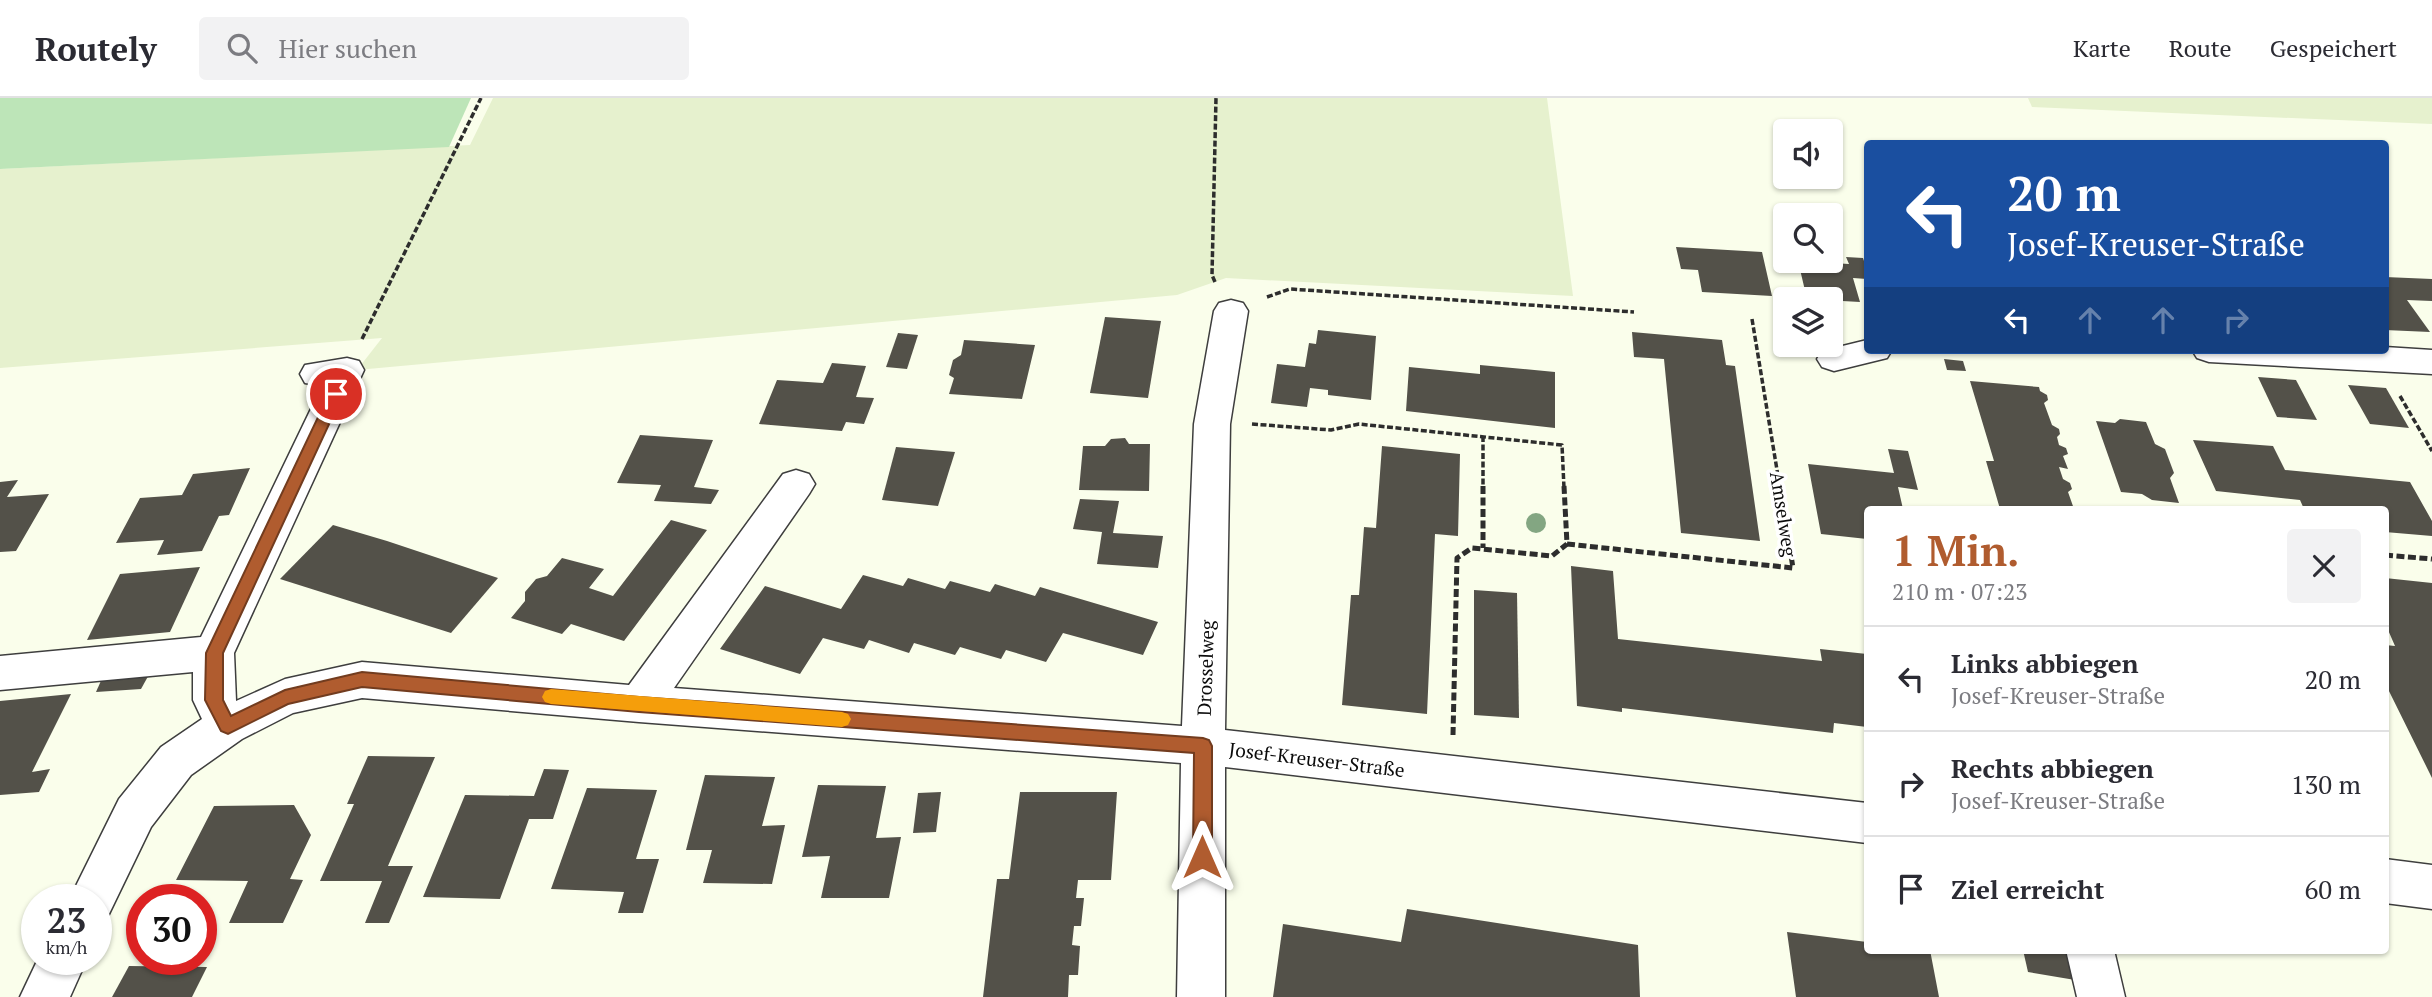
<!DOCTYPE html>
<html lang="de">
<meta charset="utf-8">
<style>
:root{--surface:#fff;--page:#f2f2f3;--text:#2b2b33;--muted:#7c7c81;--line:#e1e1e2;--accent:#b05c2f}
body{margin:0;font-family:"PT Serif",serif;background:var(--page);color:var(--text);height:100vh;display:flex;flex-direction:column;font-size:26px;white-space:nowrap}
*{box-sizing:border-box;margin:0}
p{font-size:23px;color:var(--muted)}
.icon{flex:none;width:38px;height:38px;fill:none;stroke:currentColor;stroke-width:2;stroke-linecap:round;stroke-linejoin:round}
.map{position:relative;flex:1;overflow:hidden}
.panel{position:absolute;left:1864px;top:408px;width:525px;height:448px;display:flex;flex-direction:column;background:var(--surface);border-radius:7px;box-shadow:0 2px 5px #0004}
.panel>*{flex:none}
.banner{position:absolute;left:1864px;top:42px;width:525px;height:214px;border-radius:7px;box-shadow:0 2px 5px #0004;background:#1a4fa0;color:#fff;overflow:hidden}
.fabs{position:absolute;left:1773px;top:21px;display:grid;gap:14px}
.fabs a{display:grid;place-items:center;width:70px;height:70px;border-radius:7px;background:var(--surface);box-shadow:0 2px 5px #0004;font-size:35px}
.speed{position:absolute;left:21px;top:786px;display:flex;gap:14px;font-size:35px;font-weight:700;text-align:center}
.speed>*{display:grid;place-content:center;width:91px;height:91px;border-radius:50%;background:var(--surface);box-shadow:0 2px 5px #0004;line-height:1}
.speed small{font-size:18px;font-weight:400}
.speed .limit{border:10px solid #d22;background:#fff;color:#111}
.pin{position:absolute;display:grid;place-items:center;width:60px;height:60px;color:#fff;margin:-30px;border:4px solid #fff;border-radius:50%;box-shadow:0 2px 7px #0007}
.me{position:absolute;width:77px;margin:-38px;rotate:0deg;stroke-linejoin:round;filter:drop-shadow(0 0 5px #0008)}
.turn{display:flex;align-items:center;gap:24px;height:147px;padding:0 28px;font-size:32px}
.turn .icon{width:91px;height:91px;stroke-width:2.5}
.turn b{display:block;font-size:49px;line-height:60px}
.lanes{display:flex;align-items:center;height:66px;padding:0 28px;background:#0003;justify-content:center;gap:35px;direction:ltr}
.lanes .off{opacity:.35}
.round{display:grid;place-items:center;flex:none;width:74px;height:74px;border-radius:7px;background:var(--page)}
.summary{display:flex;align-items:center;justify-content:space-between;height:119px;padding:0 28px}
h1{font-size:42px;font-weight:800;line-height:52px;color:var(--accent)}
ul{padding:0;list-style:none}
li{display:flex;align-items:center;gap:21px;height:105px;padding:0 28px;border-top:2px solid var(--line)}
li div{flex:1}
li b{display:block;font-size:26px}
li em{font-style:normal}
header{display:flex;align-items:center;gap:42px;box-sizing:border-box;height:98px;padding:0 35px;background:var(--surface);border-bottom:2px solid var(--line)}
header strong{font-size:33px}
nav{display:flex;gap:38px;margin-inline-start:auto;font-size:24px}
.search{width:490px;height:63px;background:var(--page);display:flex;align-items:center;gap:18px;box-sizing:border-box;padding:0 24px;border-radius:7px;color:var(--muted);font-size:26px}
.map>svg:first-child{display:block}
</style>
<header>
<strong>Routely</strong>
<div class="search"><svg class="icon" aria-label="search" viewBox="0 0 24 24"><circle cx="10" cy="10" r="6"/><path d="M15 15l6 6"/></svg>Hier suchen</div>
<nav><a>Karte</a><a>Route</a><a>Gespeichert</a></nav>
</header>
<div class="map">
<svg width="2432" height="899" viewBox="0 0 2432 899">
<rect width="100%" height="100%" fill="#fafeeb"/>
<!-- farmland -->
<g fill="#e6f1ce">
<path d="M493,0h1054l26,198 -347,-18 -49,17 -820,75 25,-32 -382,30v-199l470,-24z"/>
<path d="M2028,0h404v26l-400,-17z"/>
</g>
<!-- green -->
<path fill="#bde5b8" d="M0,0h471l-22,49 -449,22z"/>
<!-- building -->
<g fill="#535149">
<path d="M1676,149l86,5 10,44 -70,-4 -4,-22 -17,-1z"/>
<path d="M1846,159l17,1 4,12v9l-14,-1 7,24 -53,-3 -9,-38 51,3z"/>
<path d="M2385,179l47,2v22l-25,-1 23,32 -45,-2z"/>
<path d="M1105,219l56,4 -13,77 -58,-5z"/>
<path d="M1318,232l58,6 -5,64 -43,-5v-5l-18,-2 -3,19 -36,-4 6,-39 28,3 4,-24 7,1z"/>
<path d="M1632,234l90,8 4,25 9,1 25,175 -79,-8 -17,-174 -30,-2z"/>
<path d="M898,235l20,2 -11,34 -21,-2z"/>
<path d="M964,242l71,5 -13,54 -73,-5 5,-16 -5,-3 4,-15 8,-5z"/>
<path d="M1944,261l19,2 3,10 -19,-1z"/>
<path d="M832,265l34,3 -10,31 18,1 -10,26 -18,-2 -4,9 -83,-7 18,-44 46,3z"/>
<path d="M1480,267l75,7v56l-149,-17 3,-44 71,7z"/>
<path d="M2258,279l38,3 21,40 -40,-3z"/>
<path d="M1970,283l69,6 1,4 7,4 1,5 -4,3 8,22 7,4 1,5 -3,3 2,8 7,3 2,6 -5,2 5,13 -9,-2 4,12 7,4 2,6 -4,3 6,17h-74l-14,-48h8z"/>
<path d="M2348,287l38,3 23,40 -39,-4z"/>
<path d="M2120,321l26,3 9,22 10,5 9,24 -4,5 9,25 -27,-3 -10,-6 -21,-2 -25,-71 19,2z"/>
<path d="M640,337l73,5 -19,47 25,3 -8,14 -57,-3 7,-16 -44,-2z"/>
<path d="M1125,340l4,6h21l-1,47 -70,-1 4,-44h22l6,-7z"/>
<path d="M2193,342l80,6 12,24 125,12 22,39v15l-47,-4v-23h-81l-4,-9 -84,-9z"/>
<path d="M1382,348l78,8 -2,82 -23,-2 -8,180 -85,-9 9,-110h8l5,-68 12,1z"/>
<path d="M896,349l59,5 -17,54 -56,-6z"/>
<path d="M1888,351l20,2 10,39 -20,-3 5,22h-36v30l-46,-5 -13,-70 86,9z"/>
<path d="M250,370l-21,47 -10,1 -17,35 -45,4 7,-15 -48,3 24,-45 42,-3 11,-21z"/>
<path d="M18,382l-11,17 42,-3 -33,57 -16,1v-70z"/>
<path d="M1080,401l39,2 -6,32 50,3 -5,32 -61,-4 5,-32 -29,-3z"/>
<path d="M671,422l36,10 -83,111 -53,-17 -9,10 -51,-16 14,-17v-9l11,-13 11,-3 15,-18 42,11 -15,19 24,8z"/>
<path d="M333,427l54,16 111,37 -47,55 -171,-54z"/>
<path d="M1571,468l42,5 5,68 204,22 -2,-12 47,5v73l-33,-4 -1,10 -211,-25v4l-45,-6z"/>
<path d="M200,469l-30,65 -83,8 33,-66z"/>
<path d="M863,477l40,11 5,-8 37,11 5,-8 40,11 5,-8 40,12 5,-9 118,35 -15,33 -80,-22 -17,29 -40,-12 -5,9 -41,-12 -5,8 -41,-12 -5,10 -40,-13 -5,9 -41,-11 -23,36 -80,-25 45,-63 76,23z"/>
<path d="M2385,480l47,5v195l-47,-95v-38l10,1 -10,-23z"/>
<path d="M1474,492l43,3 2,125 -45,-3z"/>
<path d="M151,573l-10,18 -45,3 8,-18z"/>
<path d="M71,596l-39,78 18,-3 -11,23 -39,3v-94z"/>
<path d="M368,658l67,1 -47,109h25l-24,57h-24l17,-42h-62l34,-77h-7z"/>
<path d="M544,671l25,1 -16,49h-24l-29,80 -77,-2 42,-102 69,1z"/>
<path d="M705,677l70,2 -13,49 23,-1 -13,59 -69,-1 9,-33h-26z"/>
<path d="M818,687l68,1 -10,52 25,-1 -12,61h-68l9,-42 -28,1z"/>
<path d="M587,690l70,2 -21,69h23l-16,54h-25l6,-21 -73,-3z"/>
<path d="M941,694l-5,40 -23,1 5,-40z"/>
<path d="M1020,694h97l-6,88h-33l-2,18h8l-3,28h-7l-2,19 8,1 -2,29h-9l-1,22h-85l14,-118h12z"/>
<path d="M294,707l17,30 -21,44 13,1 -20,43h-54l19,-42 -72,-1 38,-74z"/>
<path d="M1407,811l231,36 2,52h-367l10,-73 118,18z"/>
<path d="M1787,834l80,10v8h63l9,47h-143z"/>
<path d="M2023,852h56l8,32 -59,-10z"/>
<path d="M129,868l78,1 -15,30h-80z"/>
</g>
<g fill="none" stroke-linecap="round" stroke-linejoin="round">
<!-- minor casing -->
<g stroke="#3e3e3e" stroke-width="3">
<g id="minor">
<path d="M1231,202l12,3 5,8 -18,113 -5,306 642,73v40l-642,-76v230h-48l4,-234 -542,-41 -277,-24 -69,15 -51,26 -51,36 -40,52 -43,89 -12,4v-20h-27l50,-101 42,-52 41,-28 -9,-19v-28l-193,18v-34l201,-19 121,-251 -17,-3 -5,-9 5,-9 42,-7 12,3 5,9 -130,283 2,48 49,-22 77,-17 267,23 154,-211 13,-4 13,4 6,10 -6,10 -135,194 508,38 12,-302 20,-113 5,-8z"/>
<path d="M1867,242v10h25l-5,8 -53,13 -12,-4 -5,-8 5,-8z"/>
<path d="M2385,249l47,3v24l-223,-12 -12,-4 -5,-8h193z"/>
<path d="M2385,761l47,6v44l-47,-6z"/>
<path d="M2066,852h48l11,47h-48z"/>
<path d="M38,861h49l-17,38h-50z"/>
</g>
</g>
<!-- path-far1 -->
<g stroke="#2d2d2d" stroke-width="3.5" stroke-dasharray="6 2.5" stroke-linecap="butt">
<path d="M1215,184l-3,-7 4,-177"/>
<path d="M1267,199l23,-8 344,23"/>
<path d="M1752,221l28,169"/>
<path d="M362,241l119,-241"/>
<path d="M2400,298l32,55"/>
<path d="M1252,326l79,6 28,-6 203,21 2,43"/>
<path d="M1483,338v52"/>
</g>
<!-- path -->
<g stroke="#2d2d2d" stroke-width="5" stroke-dasharray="8 3.5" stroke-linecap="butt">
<path d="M1483,388v62"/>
<path d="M1564,388l3,58"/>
<path d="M1567,446l226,24 -13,-82"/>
<path d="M2385,457l47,4"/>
<path d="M1453,637l4,-177 15,-10 80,8 15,-12"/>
</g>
<!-- minor -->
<use href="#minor" fill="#fff" fill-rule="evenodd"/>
</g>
<!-- trees -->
<circle fill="#83a682" cx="1536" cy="425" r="10"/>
<!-- route -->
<path fill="#b05c2f" stroke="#723c1f" stroke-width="2" d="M336,290l7,6 -120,259v47l8,16 54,-26 77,-18 277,25 564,41 6,2 3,6v111l-3,7 -7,2 -6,-2 -3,-7 1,-104 -555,-41 -277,-25 -74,17 -60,30 -7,-3 -16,-31 1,-47 123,-259z"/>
<!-- slow -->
<path fill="#f59e0b" d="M551,591l291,23 6,2 3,5 -3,6 -6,2 -291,-23 -6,-2 -3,-5 3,-6z"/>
<g text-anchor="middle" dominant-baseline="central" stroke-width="7" stroke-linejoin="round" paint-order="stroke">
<!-- street labels -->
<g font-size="19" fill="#0b0b0b" stroke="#fff">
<text transform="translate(1784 416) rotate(81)">Amselweg</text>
<text transform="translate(1205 570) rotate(-88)">Drosselweg</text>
<text transform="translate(1317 661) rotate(7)">Josef-Kreuser-Straße</text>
</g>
</g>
</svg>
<div class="fabs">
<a><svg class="icon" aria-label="sound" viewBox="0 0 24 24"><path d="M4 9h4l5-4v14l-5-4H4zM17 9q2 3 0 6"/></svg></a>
<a><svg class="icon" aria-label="search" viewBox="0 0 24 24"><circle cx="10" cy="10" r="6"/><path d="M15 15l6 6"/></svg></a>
<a><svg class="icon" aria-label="layers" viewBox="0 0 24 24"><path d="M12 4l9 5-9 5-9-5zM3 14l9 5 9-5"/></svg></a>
</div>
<div class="speed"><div>23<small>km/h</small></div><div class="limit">30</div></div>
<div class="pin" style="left:336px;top:296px;background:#d93025"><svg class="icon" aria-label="arrive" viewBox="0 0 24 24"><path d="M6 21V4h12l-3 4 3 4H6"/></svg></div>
<svg class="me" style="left:1202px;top:759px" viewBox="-20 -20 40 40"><path d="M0-17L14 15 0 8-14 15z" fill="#b05c2f" stroke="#fff" stroke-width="4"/></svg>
<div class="banner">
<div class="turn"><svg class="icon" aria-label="left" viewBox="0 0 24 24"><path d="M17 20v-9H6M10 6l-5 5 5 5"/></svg><div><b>20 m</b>Josef-Kreuser-Straße</div></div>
<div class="lanes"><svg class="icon" aria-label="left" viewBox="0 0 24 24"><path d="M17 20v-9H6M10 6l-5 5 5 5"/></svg><svg class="icon off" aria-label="ahead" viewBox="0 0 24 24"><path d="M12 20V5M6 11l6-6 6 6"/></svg><svg class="icon off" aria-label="ahead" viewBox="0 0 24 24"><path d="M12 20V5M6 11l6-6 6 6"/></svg><svg class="icon off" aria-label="right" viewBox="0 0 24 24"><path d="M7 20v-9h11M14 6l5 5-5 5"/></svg></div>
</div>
<section class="panel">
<div class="summary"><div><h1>1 Min.</h1><p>210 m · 07:23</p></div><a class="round"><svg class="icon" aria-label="close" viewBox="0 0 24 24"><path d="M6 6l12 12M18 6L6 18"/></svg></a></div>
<ul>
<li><svg class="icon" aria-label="left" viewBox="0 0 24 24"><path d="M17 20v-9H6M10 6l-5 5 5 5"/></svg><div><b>Links abbiegen</b><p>Josef-Kreuser-Straße</p></div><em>20 m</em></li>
<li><svg class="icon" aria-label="right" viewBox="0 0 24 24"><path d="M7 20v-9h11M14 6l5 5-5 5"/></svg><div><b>Rechts abbiegen</b><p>Josef-Kreuser-Straße</p></div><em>130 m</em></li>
<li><svg class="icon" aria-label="arrive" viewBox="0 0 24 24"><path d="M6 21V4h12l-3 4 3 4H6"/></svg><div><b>Ziel erreicht</b></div><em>60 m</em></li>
</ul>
</section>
</div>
